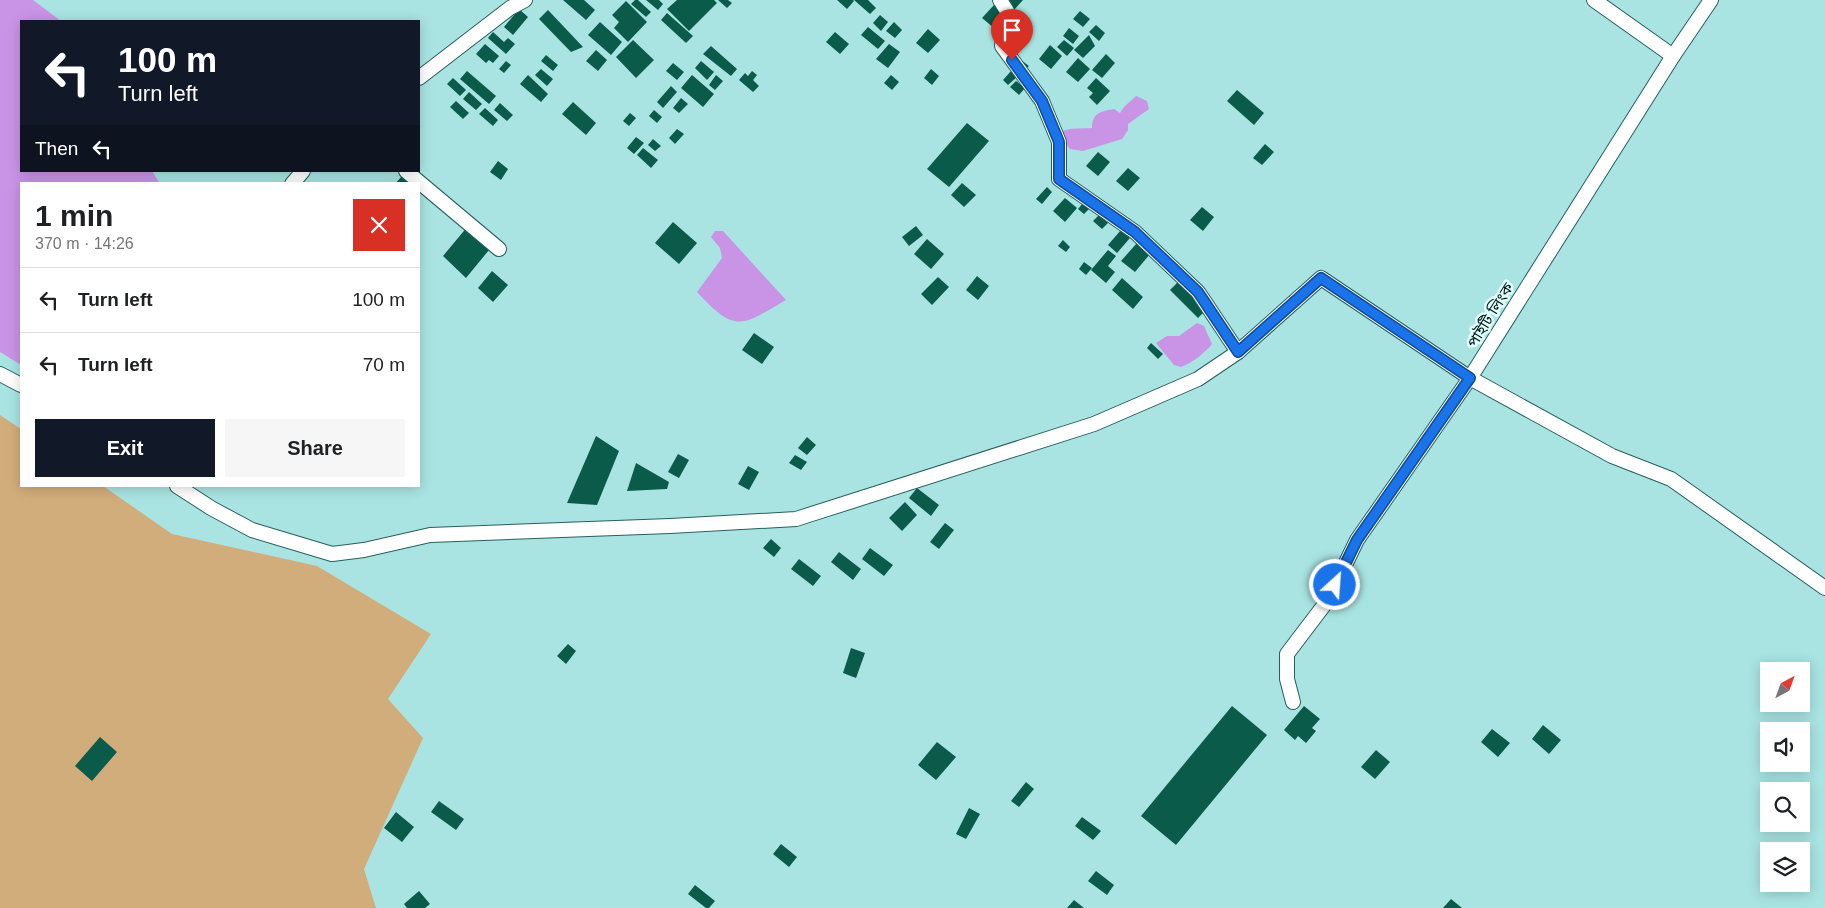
<!DOCTYPE html>
<meta charset="utf-8">
<style>
:root{--surface:#fff;--page:#f6f6f6;--text:#202124;--muted:#757577;--line:#e0e0e0;--accent:#111827}
body{margin:0;font-family:Helvetica,"Noto Sans Bengali",sans-serif;background:var(--page);color:var(--text);height:100vh;display:flex;flex-direction:column;font-size:19px;white-space:nowrap}
*{box-sizing:border-box;margin:0}
p{font-size:16px;color:var(--muted)}
.icon{flex:none;width:28px;height:28px;fill:none;stroke:currentColor;stroke-width:2;stroke-linecap:round;stroke-linejoin:round}
.map{position:relative;flex:1;overflow:hidden}
.drawer{position:absolute;left:20px;top:182px;width:400px;height:305px;display:flex;flex-direction:column;background:var(--surface);border-radius:0px;box-shadow:0 2px 12px #0003}
.drawer>*{flex:none}
.hud{position:absolute;left:20px;top:20px;width:400px;height:152px;border-radius:0px;box-shadow:0 2px 12px #0003;background:#111827;color:#fff;overflow:hidden}
.needle{width:32px;rotate:41deg}
.tools{position:absolute;left:1760px;top:662px;display:grid;gap:10px}
.tools a{display:grid;place-items:center;width:50px;height:50px;border-radius:0px;background:var(--surface);box-shadow:0 2px 12px #0003;font-size:25px}
.pin{position:absolute;display:grid;place-items:center;width:42px;height:42px;color:#fff;margin:-51px -21px;border-radius:50% 50% 50% 0;rotate:-45deg;box-shadow:0 0 5px #0007}
.pin .icon{rotate:45deg}
.me{position:absolute;width:55px;margin:-28px;rotate:26deg;stroke-linejoin:round;filter:drop-shadow(0 0 4px #0008)}
.turn{display:flex;align-items:center;gap:18px;height:105px;padding:0 15px;font-size:22px}
.turn .icon{width:65px;height:65px;stroke-width:2.5}
.turn b{display:block;font-size:35px;line-height:42px}
.then{display:flex;align-items:center;height:48px;padding:0 15px;background:#0003;gap:10px;font-size:19px}
.round{display:grid;place-items:center;flex:none;width:52px;height:52px;border-radius:0px;background:var(--page)}
.headline{display:flex;align-items:center;justify-content:space-between;height:85px;padding:0 15px}
h1{font-size:30px;font-weight:700;line-height:38px}
.button{display:flex;gap:10px;margin-top:auto;padding:10px 15px}
.button a{flex:1;height:58px;border-radius:0px;background:var(--accent);color:#fff;font-size:20px;font-weight:700;line-height:58px;text-align:center}
.button a+a{background:var(--page);color:var(--text)}
ul{padding:0;list-style:none}
li{display:flex;align-items:center;gap:15px;height:65px;padding:0 15px;border-top:1px solid var(--line)}
li div{flex:1}
li b{display:block;font-size:19px}
li em{font-style:normal}
.map>svg:first-child{display:block}
</style>
<div class="map">
<svg width="1825" height="908" viewBox="0 0 1825 908">
<rect width="100%" height="100%" fill="#a9e4e2"/>
<!-- green -->
<path fill="#d2ad7c" d="M0,415l21,14v57h82l69,48 145,32 114,68 -43,65 35,39 -59,131 12,39h-376z"/>
<!-- water -->
<g fill="#ca94e6">
<path d="M0,0h33l28,21h-40v150h131l8,13h-139v181l-21,-13z"/>
<path d="M1136,96l11,5 2,8 -21,15v6l-6,9 -39,12 -13,-2 -7,-9 -3,-8c11,-5 20,-3 32,-4 0,-15 9,-17 22,-19l6,4 4,-6z"/>
<path d="M715,231h8l63,69c-45,26 -50,34 -89,-8l25,-34 -2,-10 -9,-11z"/>
<path d="M1197,323l7,3 8,18c-8,10 -19,18 -31,23l-7,-2 -18,-22 11,-7h12z"/>
</g>
<!-- building -->
<g fill="#0a5b4a">
<path d="M563,0h21l11,10 -9,10z"/>
<path d="M635,0h3l13,12 -5,5 -15,-13z"/>
<path d="M646,0h13l4,4 -5,6z"/>
<path d="M677,0h37l3,3 -28,28 -22,-22z"/>
<path d="M718,0h10l4,3 -5,5z"/>
<path d="M837,0h16l1,1 -7,8z"/>
<path d="M854,0h14l8,8 -6,6z"/>
<path d="M1004,0h19l-10,11z"/>
<path d="M626,1l21,21 -19,20 -14,-14 5,-6 -7,-7z"/>
<path d="M994,5l12,10 -12,13 -12,-10z"/>
<path d="M519,9l9,8 -15,18 -9,-8z"/>
<path d="M548,10l35,37 -12,5 -32,-33z"/>
<path d="M1080,11l10,8 -7,8 -10,-8z"/>
<path d="M667,13l26,23 -7,7 -25,-23z"/>
<path d="M880,15l8,7 -7,9 -8,-8z"/>
<path d="M600,22l22,20 -11,13 -23,-20z"/>
<path d="M894,22l8,8 -7,8 -9,-7z"/>
<path d="M1096,25l9,8 -6,8 -10,-9z"/>
<path d="M868,27l17,14 -7,8 -17,-14z"/>
<path d="M1069,28l10,8 -6,8 -10,-8z"/>
<path d="M928,29l12,11 -12,13 -12,-10z"/>
<path d="M493,32l11,10 4,-4 7,6 -9,10 -18,-16z"/>
<path d="M835,32l14,12 -9,10 -14,-12z"/>
<path d="M1089,35l6,11 -12,12 -9,-8z"/>
<path d="M633,40l21,20 -18,18 -20,-21z"/>
<path d="M1064,40l10,8 -7,8 -10,-9z"/>
<path d="M485,44l14,12 -6,7 -4,-3 -3,3 -10,-9z"/>
<path d="M889,44l11,8 -12,16 -12,-9z"/>
<path d="M1050,45l12,11 -11,13 -12,-10z"/>
<path d="M711,46l26,23 -6,7 -28,-22z"/>
<path d="M596,50l11,10 -9,11 -12,-10z"/>
<path d="M1106,54l9,9 -13,15 -10,-8z"/>
<path d="M546,55l12,10 -5,6 -12,-10z"/>
<path d="M1078,58l12,11 -12,13 -12,-10z"/>
<path d="M1021,60l8,6 -21,19 -5,-5z"/>
<path d="M506,61l5,4 -7,8 -5,-4z"/>
<path d="M701,61l13,11 -7,8 -12,-12z"/>
<path d="M673,63l11,9 -7,8 -11,-9z"/>
<path d="M541,69l12,10 -6,7 -12,-11z"/>
<path d="M931,69l8,7 -7,9 -8,-7z"/>
<path d="M467,71l29,25 -7,8 -29,-25z"/>
<path d="M752,71l5,4 -4,5 6,6 -6,6 -14,-12 6,-7 3,3z"/>
<path d="M528,75l20,19 -7,8 -21,-18z"/>
<path d="M692,75l22,19 -11,13 -22,-19z"/>
<path d="M716,75l7,6 -8,9 -6,-5z"/>
<path d="M891,75l8,7 -7,8 -8,-7z"/>
<path d="M453,78l13,12 -6,6 -13,-12z"/>
<path d="M1096,78l14,13 -13,14 -8,-8 4,-4 -6,-5z"/>
<path d="M1016,81l9,7 -6,7 -9,-8z"/>
<path d="M671,86l6,6 -14,16 -6,-6z"/>
<path d="M1237,90l27,23 -10,12 -27,-24z"/>
<path d="M469,92l13,12 -6,6 -13,-11z"/>
<path d="M681,98l7,6 -9,9 -6,-5z"/>
<path d="M456,101l13,12 -6,6 -13,-12z"/>
<path d="M573,102l23,21 -10,12 -24,-21z"/>
<path d="M500,103l13,12 -6,6 -13,-11z"/>
<path d="M485,108l13,12 -5,6 -14,-12z"/>
<path d="M654,110l8,7 -5,6 -8,-7z"/>
<path d="M630,113l6,5 -7,8 -6,-5z"/>
<path d="M967,123l22,18 -40,46 -22,-18z"/>
<path d="M677,129l7,5 -9,10 -6,-6z"/>
<path d="M636,137l8,6 -10,11 -7,-6z"/>
<path d="M653,139l8,7 -6,5 -7,-6z"/>
<path d="M1265,144l9,8 -12,13 -9,-7z"/>
<path d="M643,148l15,12 -7,8 -14,-13z"/>
<path d="M1098,152l12,10 -12,14 -12,-10z"/>
<path d="M498,161l10,8 -7,11 -11,-8z"/>
<path d="M1128,168l12,10 -12,13 -12,-10z"/>
<path d="M402,176l10,8h-17z"/>
<path d="M962,183l14,12 -12,12 -13,-12z"/>
<path d="M1047,187l5,5 -10,12 -6,-5z"/>
<path d="M1065,198l12,10 -12,14 -12,-11z"/>
<path d="M1083,203l6,6 -5,5 -6,-5z"/>
<path d="M1202,207l12,10 -11,14 -13,-11z"/>
<path d="M1099,215l9,8 -6,6 -9,-8z"/>
<path d="M673,222l24,21 -18,21 -24,-21z"/>
<path d="M468,226l21,24 -23,28 -23,-22z"/>
<path d="M916,226l7,9 -14,11 -7,-9z"/>
<path d="M1121,230l9,8 -13,15 -9,-8z"/>
<path d="M927,239l17,15 -13,15 -17,-15z"/>
<path d="M1063,240l7,7 -4,5 -8,-6z"/>
<path d="M1137,243l13,11 -15,18 -14,-11z"/>
<path d="M1108,250l8,6 -8,10 7,6 -9,11 -15,-13z"/>
<path d="M1084,262l8,6 -6,7 -7,-6z"/>
<path d="M492,271l16,14 -15,17 -15,-14z"/>
<path d="M977,276l12,10 -11,14 -12,-10z"/>
<path d="M938,277l11,10 -17,18 -11,-11z"/>
<path d="M1122,278l21,19 -10,12 -21,-19z"/>
<path d="M1180,280l28,28 -10,10 -28,-28z"/>
<path d="M754,333l20,14 -12,17 -20,-14z"/>
<path d="M1151,343l12,11 -5,5 -11,-11z"/>
<path d="M596,436l23,15 -22,54 -30,-2z"/>
<path d="M807,437l9,8 -9,10 -9,-7z"/>
<path d="M678,454l11,6 -10,18 -11,-6z"/>
<path d="M795,455l12,7 -6,8 -12,-7z"/>
<path d="M636,463l33,19 -2,7 -40,2z"/>
<path d="M748,466l11,6 -10,18 -11,-6z"/>
<path d="M917,488l22,17 -8,11 -22,-18z"/>
<path d="M905,502l12,13 -15,16 -13,-13z"/>
<path d="M945,523l9,7 -15,19 -9,-7z"/>
<path d="M771,539l10,9 -7,9 -11,-9z"/>
<path d="M870,548l23,17 -9,11 -22,-17z"/>
<path d="M839,552l22,17 -8,11 -22,-18z"/>
<path d="M799,559l22,17 -8,10 -22,-17z"/>
<path d="M568,644l8,7 -10,13 -9,-8z"/>
<path d="M851,648l14,5 -9,25 -13,-5z"/>
<path d="M1232,706l35,29 -91,110 -35,-29z"/>
<path d="M1304,706l16,13 -8,9 4,3 -10,12 -8,-7 -3,4 -11,-10z"/>
<path d="M1543,725l18,15 -12,14 -17,-15z"/>
<path d="M1492,729l18,14 -12,14 -17,-15z"/>
<path d="M100,737l17,15 -25,29 -17,-15z"/>
<path d="M937,742l19,15 -20,23 -18,-15z"/>
<path d="M1376,750l14,12 -15,17 -14,-12z"/>
<path d="M1026,782l8,7 -15,18 -8,-6z"/>
<path d="M439,801l25,18 -8,11 -25,-18z"/>
<path d="M969,808l11,6 -14,25 -10,-5z"/>
<path d="M396,812l18,15 -12,15 -18,-14z"/>
<path d="M1082,817l19,14 -8,9 -18,-14z"/>
<path d="M781,844l16,13 -8,10 -16,-13z"/>
<path d="M1096,871l18,14 -7,10 -19,-14z"/>
<path d="M695,885l20,16 -6,7h-3l-18,-14z"/>
<path d="M419,891l11,13 -5,4h-18l-3,-4z"/>
<path d="M1451,899l11,9h-19z"/>
<path d="M1074,900l10,8h-17z"/>
</g>
<g fill="none" stroke-linecap="round" stroke-linejoin="round">
<!-- street casing -->
<g stroke="#25605f" stroke-width="16">
<g id="street">
<path d="M1000,0l7,11 -5,35 40,55 17,41v37l76,53 63,60 40,60"/>
<path d="M1594,0l79,56"/>
<path d="M419,78l91,-70 15,-8"/>
<path d="M406,171l93,78"/>
<path d="M292,184l11,-13"/>
<path d="M0,374l21,11"/>
<path d="M177,486l34,22 41,22 80,24 32,-4 66,-15 240,-9 126,-7 298,-95 104,-45 40,-27 83,-74 149,100 142,78 59,23 154,109"/>
<path d="M1293,702l-6,-23v-25l41,-54 29,-60 113,-162 203,-322 38,-56"/>
</g>
</g>
<!-- street -->
<use href="#street" stroke="#fff" stroke-width="14"/>
</g>
<g fill="none" stroke-linecap="round" stroke-linejoin="round">
<!-- route casing -->
<g stroke="#114b97" stroke-width="12">
<path id="route" d="M1012,60l30,41 17,41v37l76,53 63,60 40,60 83,-74 149,100 -113,162 -22,45"/>
</g>
<!-- route -->
<use href="#route" stroke="#1a73e8" stroke-width="9"/>
</g>
<g text-anchor="middle" dominant-baseline="central" stroke-width="5" stroke-linejoin="round" paint-order="stroke">
<!-- street labels -->
<g font-size="15" fill="#001413" stroke="#e2fffd">
<text transform="translate(1490 315) rotate(-58)">পাইটি লিংক</text>
</g>
</g>
</svg>
<div class="tools">
<a><svg class="needle" viewBox="-14 -14 28 28"><path d="M0-13l5 13h-10z" fill="#e53935"/><path d="M0 13l5-13h-10z" fill="#757577"/></svg></a>
<a><svg class="icon" aria-label="sound" viewBox="0 0 24 24"><path d="M4 9h4l5-4v14l-5-4H4zM17 9q2 3 0 6"/></svg></a>
<a><svg class="icon" aria-label="search" viewBox="0 0 24 24"><circle cx="10" cy="10" r="6"/><path d="M15 15l6 6"/></svg></a>
<a><svg class="icon" aria-label="layers" viewBox="0 0 24 24"><path d="M12 4l9 5-9 5-9-5zM3 14l9 5 9-5"/></svg></a>
</div>
<div class="pin" style="left:1012px;top:60px;background:#d93025"><svg class="icon" aria-label="arrive" viewBox="0 0 24 24"><path d="M6 21V4h12l-3 4 3 4H6"/></svg></div>
<svg class="me" style="left:1335px;top:585px" viewBox="-20 -20 40 40"><circle r="17" fill="#1a73e8" stroke="#fff" stroke-width="3"/><path d="M0-11L8 9 0 5-8 9z" fill="#fff"/></svg>
<div class="hud">
<div class="turn"><svg class="icon" aria-label="left" viewBox="0 0 24 24"><path d="M17 20v-9H6M10 6l-5 5 5 5"/></svg><div><b>100 m</b>Turn left</div></div>
<div class="then">Then<svg class="icon" aria-label="left" viewBox="0 0 24 24"><path d="M17 20v-9H6M10 6l-5 5 5 5"/></svg></div>
</div>
<section class="drawer">
<div class="headline"><div><h1>1 min</h1><p>370 m · 14:26</p></div><a class="round" style="background:#d93025;color:#fff"><svg class="icon" aria-label="close" viewBox="0 0 24 24"><path d="M6 6l12 12M18 6L6 18"/></svg></a></div>
<ul>
<li><svg class="icon" aria-label="left" viewBox="0 0 24 24"><path d="M17 20v-9H6M10 6l-5 5 5 5"/></svg><div><b>Turn left</b></div><em>100 m</em></li>
<li><svg class="icon" aria-label="left" viewBox="0 0 24 24"><path d="M17 20v-9H6M10 6l-5 5 5 5"/></svg><div><b>Turn left</b></div><em>70 m</em></li>
</ul>
<div class="button"><a>Exit</a><a>Share</a></div>
</section>
</div>
